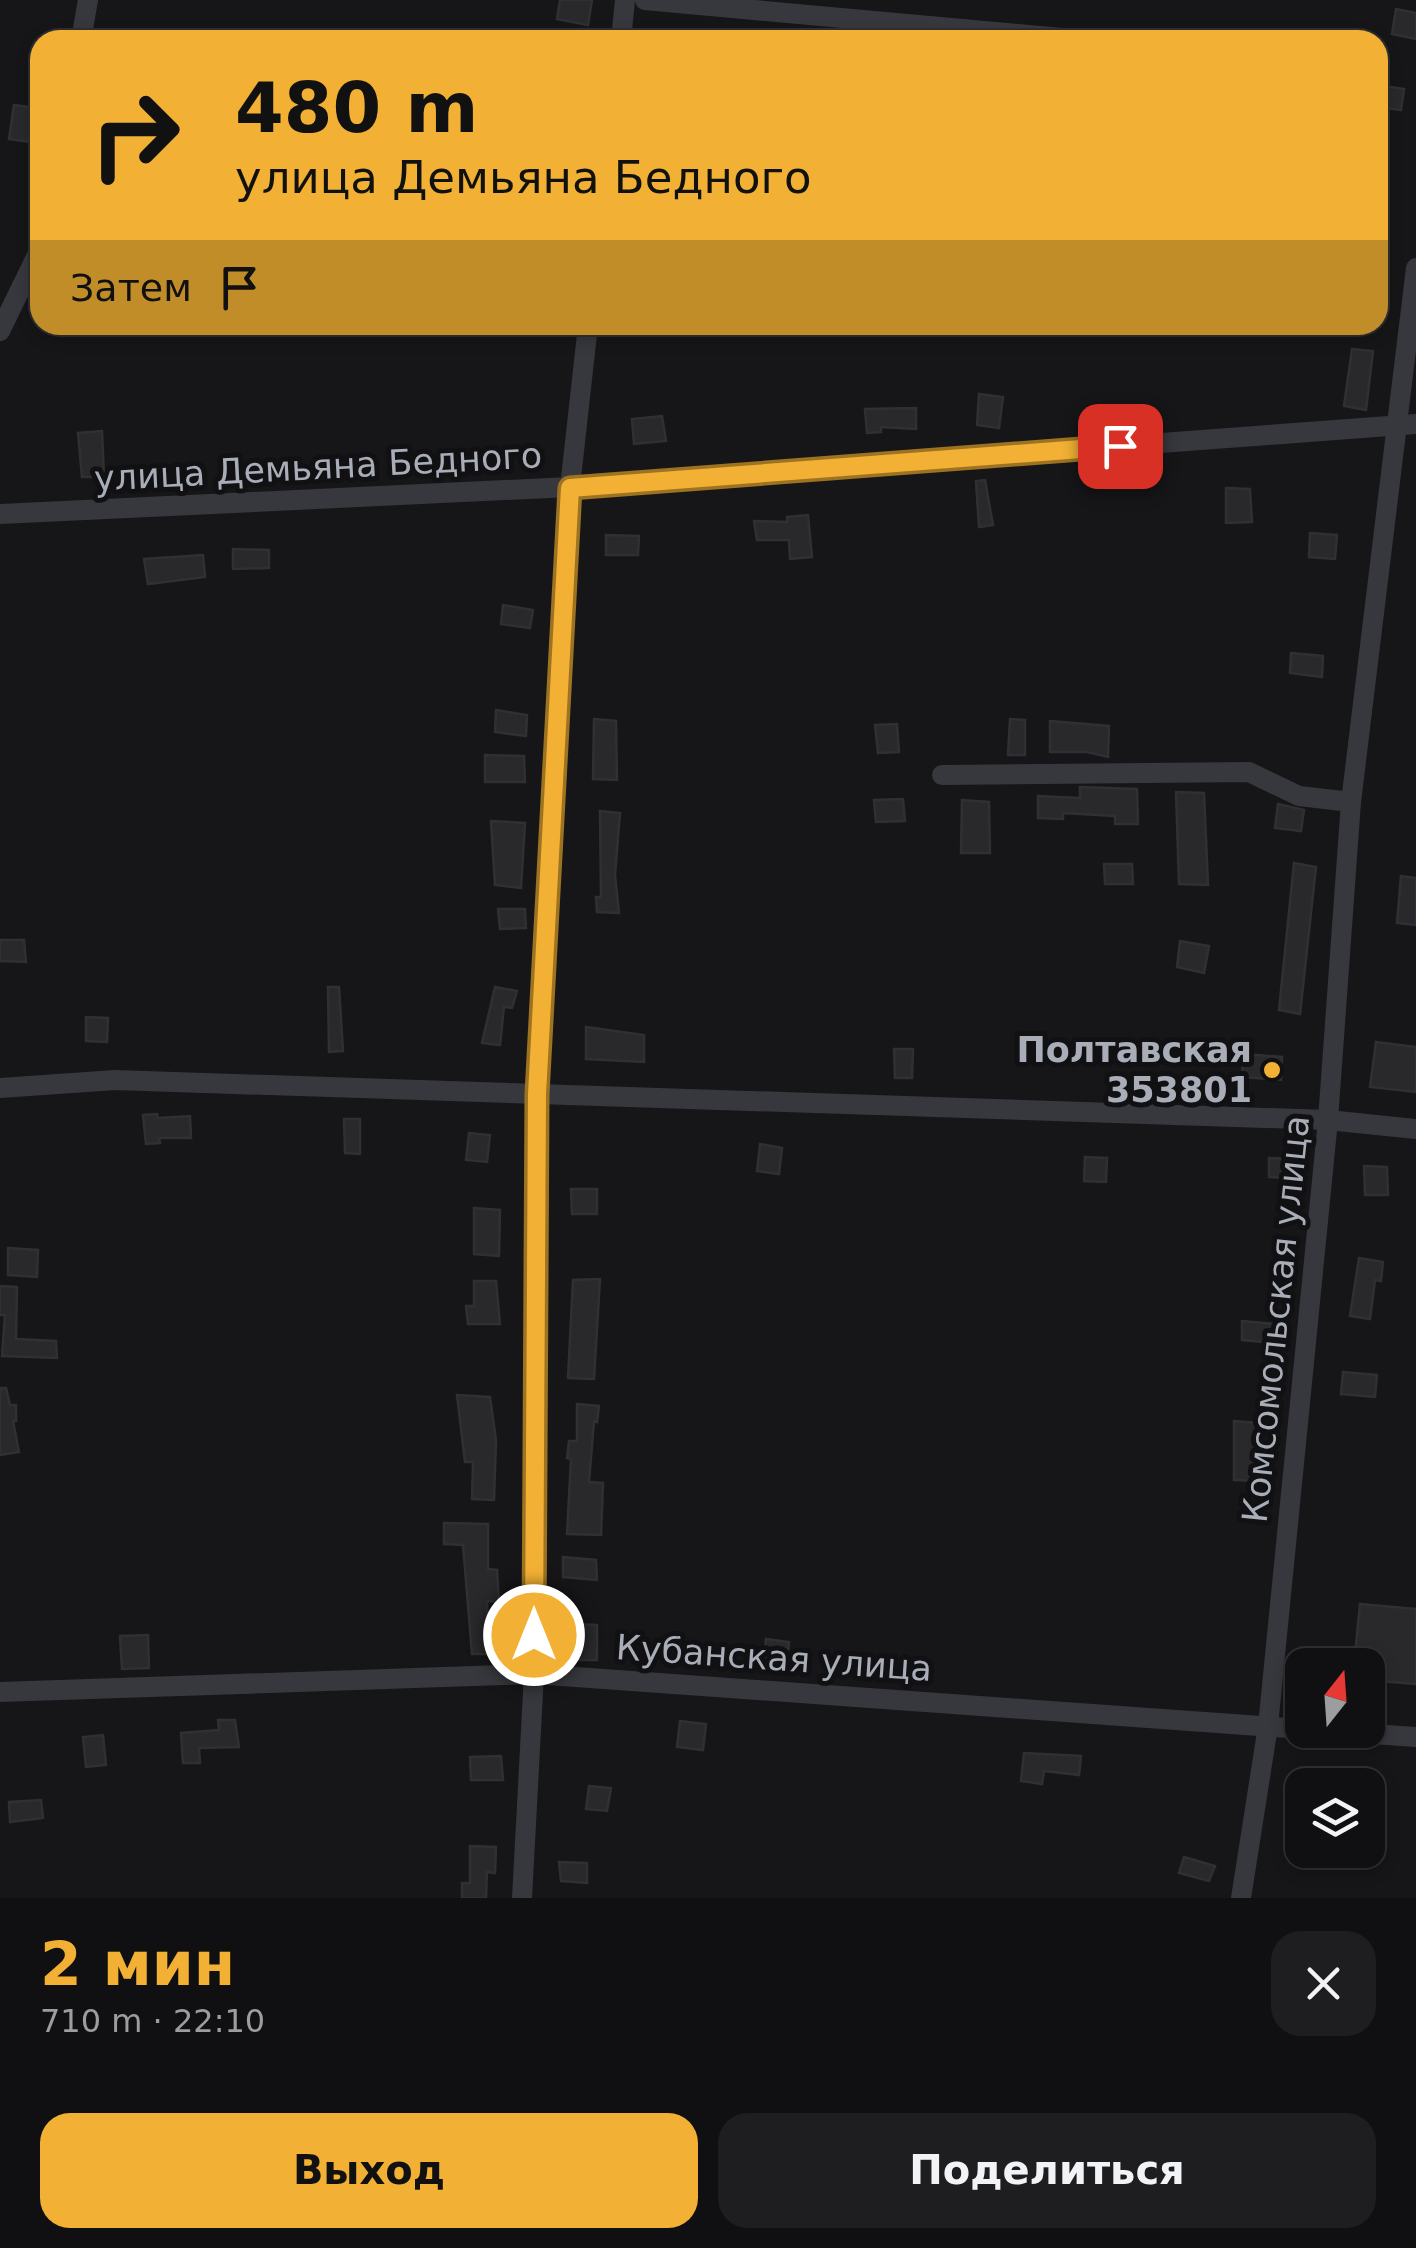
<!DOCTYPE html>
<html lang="ru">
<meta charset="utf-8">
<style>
:root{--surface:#101012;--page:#1e1e20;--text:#f1f3f6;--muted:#9c9d9f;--line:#303032;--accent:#f2b134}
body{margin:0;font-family:"DejaVu Sans",sans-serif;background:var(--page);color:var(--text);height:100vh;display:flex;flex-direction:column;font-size:38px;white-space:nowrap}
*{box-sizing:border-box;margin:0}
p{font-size:32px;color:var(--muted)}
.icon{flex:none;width:55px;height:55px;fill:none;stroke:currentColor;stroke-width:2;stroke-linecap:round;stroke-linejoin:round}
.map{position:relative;height:1898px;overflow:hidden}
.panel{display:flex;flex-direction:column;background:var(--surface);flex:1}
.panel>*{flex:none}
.guide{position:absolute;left:30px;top:30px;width:1358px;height:305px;border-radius:30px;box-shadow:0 5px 15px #0003,0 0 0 2px var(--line);background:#f2b134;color:#111;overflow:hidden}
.needle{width:65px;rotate:17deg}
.tools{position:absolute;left:1285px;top:1648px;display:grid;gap:20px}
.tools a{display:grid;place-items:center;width:100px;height:100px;border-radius:20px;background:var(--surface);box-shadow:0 5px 15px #0003,0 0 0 2px var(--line);font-size:50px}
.pin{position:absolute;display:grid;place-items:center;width:85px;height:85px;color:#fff;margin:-42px;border-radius:20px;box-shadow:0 5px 15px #0006}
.me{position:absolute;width:110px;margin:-55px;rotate:0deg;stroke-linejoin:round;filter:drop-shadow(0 0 8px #0008)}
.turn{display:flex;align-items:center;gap:35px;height:210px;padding:0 40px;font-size:45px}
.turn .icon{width:130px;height:130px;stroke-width:2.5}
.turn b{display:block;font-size:70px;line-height:85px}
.then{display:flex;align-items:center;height:95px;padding:0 40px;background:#0003;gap:20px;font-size:38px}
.round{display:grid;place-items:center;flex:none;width:105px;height:105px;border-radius:30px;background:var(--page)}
.overview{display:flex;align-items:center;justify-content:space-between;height:170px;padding:0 40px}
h1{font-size:60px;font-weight:800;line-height:75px;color:var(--accent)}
.primary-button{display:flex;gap:20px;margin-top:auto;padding:20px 40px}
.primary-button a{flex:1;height:115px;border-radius:30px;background:var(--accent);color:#111;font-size:40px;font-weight:800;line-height:115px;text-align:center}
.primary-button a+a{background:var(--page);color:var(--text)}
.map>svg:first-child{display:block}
</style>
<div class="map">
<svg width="1416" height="1898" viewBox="0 0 1416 1898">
<rect width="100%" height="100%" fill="#161618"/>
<!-- building -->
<g fill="#29292c" stroke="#303034" stroke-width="2.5">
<path d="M560,0h32l-4,25 -31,-6z"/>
<path d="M1396,9l20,4v26l-24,-5z"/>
<path d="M1378,85l26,4 -3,21 -23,-3z"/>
<path d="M14,105l23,3 -6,34 -22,-3z"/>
<path d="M1352,349l21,2 -7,59 -22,-4z"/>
<path d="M979,394l24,3 -4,31 -22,-3z"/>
<path d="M916,408v21l-35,-2v5l-14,1 -2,-24z"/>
<path d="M662,416l4,25 -32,3 -2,-25z"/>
<path d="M102,431l2,46h-22l-4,-44z"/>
<path d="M985,480l8,45 -14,2 -3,-46z"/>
<path d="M1226,488l24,1 2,33 -26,1z"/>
<path d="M808,515l4,42 -22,2 -1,-19h-32l-3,-19 33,1v-5z"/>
<path d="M1310,533l27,2 -2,24 -26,-2z"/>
<path d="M606,535l33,1 -1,19h-32z"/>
<path d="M233,549l36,1v18l-36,1z"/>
<path d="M203,555l2,22 -57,7 -4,-25z"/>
<path d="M503,605l30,5 -3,18 -29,-4z"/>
<path d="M1291,653l32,3 -1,21 -32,-4z"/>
<path d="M496,710l31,5 -1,21 -31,-4z"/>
<path d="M594,719l22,2 1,59 -24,-1z"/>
<path d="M1010,719l15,1v35h-17z"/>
<path d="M1050,721l59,5 -1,31 -21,-5h-37z"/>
<path d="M897,724l2,28 -21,1 -3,-28z"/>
<path d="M485,755l39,1 1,26h-40z"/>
<path d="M1080,787l57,2 1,35h-23v-8l-52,-3v6l-25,-1v-22l42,2z"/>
<path d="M1176,792l28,1 4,92 -29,-1z"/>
<path d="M903,799l2,22 -29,1 -2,-22z"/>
<path d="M962,800l27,2 1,51h-29z"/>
<path d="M1278,804l26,6 -3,21 -26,-3z"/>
<path d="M600,811l20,2 -5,62 4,38 -22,-1 -1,-15h5z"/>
<path d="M491,821l34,2 -4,65 -26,-3z"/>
<path d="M1294,863l22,4 -16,147 -21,-4z"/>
<path d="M1104,864h28l1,20h-28z"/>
<path d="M1401,876l15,2v47l-19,-2z"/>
<path d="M498,909h27l1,19 -26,1z"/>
<path d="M0,940h24l2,22 -26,-1z"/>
<path d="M1180,941l29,5 -5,27 -27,-6z"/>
<path d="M328,987h11l4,64 -14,1z"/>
<path d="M495,987l22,4 -5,17 -8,-1 -4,38 -18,-2z"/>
<path d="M86,1017l22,1 -1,24 -21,-1z"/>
<path d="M586,1027l58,8v27l-58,-3z"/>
<path d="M1376,1042l40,5v45l-46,-5z"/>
<path d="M894,1049h19l-1,29h-17z"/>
<path d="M1243,1054l39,3 -1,23 -39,-3z"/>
<path d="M157,1114l1,4 32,-2 1,22h-32l1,5 -14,1 -3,-29z"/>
<path d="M344,1119h16v35l-15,-1z"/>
<path d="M469,1133l21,2 -3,27 -21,-2z"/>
<path d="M760,1144l22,4 -3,26 -22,-3z"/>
<path d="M1085,1157l22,1 -1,24 -22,-1z"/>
<path d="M1269,1158l28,1 1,20 -29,-2z"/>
<path d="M1364,1166l23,1 1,28h-23z"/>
<path d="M571,1189h26v25h-25z"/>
<path d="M474,1208l26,2 -1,46 -25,-2z"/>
<path d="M8,1248l30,2 -1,27 -29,-2z"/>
<path d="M1359,1258l24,4 -2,19 -6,-1 -5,39 -20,-3z"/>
<path d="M600,1279l-6,100 -26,-1 5,-98z"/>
<path d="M474,1281h22l4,43h-32l-2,-18h8z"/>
<path d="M0,1286l17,1 -1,52 40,2 1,17 -55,-2 3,-41h-5z"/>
<path d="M1242,1321l34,3v19l-34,-3z"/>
<path d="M1343,1372l34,3 -2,22 -34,-3z"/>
<path d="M0,1388h6l4,17h6v16h-3l6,31 -19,3z"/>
<path d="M457,1395l33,2 6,43 -2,60 -22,-1 1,-37h-8z"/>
<path d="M577,1404l22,2 -2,16 -3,-1 -5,61 14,1 -2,52 -34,-1 4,-75 -4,-1 2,-17h8z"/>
<path d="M1234,1421l23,2 -3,41h5l-1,17 -24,-1z"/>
<path d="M444,1523l44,1v45l9,1 2,32 -12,-1 2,53h-17l-9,-109 -19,-1z"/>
<path d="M563,1557l33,3 1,20 -34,-3z"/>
<path d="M1360,1604l56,5v75l-48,-4v-15h-14z"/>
<path d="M574,1624l23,1v35h-22z"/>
<path d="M148,1635l1,33 -27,1 -2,-33z"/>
<path d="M766,1639l23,3 -3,25 -23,-4z"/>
<path d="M218,1720h17l4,27 -40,1 1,15h-17l-2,-30 38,-3z"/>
<path d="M680,1721l26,3 -3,26 -26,-3z"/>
<path d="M103,1735l3,30 -20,2 -3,-30z"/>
<path d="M1024,1753l57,3 -2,19 -35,-4 -2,13 -21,-3z"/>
<path d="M501,1756l2,24h-32l-1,-23z"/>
<path d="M589,1786l22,2 -4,23 -21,-2z"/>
<path d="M41,1800l2,18 -33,4 -1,-20z"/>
<path d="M470,1846l26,1 -1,26 -8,-1 -1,26h-24v-15h8z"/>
<path d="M1184,1857l31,9 -6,15 -30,-8z"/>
<path d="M559,1862l28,1v20l-26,-2z"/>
</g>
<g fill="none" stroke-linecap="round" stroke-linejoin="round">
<!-- street -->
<g stroke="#37383d" stroke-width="20">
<path d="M645,0l438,40"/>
<path d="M81,40l7,-40"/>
<path d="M621,40l4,-40"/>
<path d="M0,331l40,-82"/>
<path d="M0,514l570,-27 846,-63"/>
<path d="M942,775l307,-3 50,24 52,6"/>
<path d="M0,1088l115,-8 1213,40 88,9"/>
<path d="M0,1692l534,-18 768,55"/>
<path d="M1315,1730l101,7"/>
<path d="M522,1898l12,-224 3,-579 33,-608 18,-162"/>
<path d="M1241,1898l27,-172 60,-606 23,-318 65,-534"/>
</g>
</g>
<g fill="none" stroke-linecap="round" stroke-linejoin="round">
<!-- route casing -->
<g stroke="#9d7322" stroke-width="25">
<path id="route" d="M534,1635l3,-541 33,-606 550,-42"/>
</g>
<!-- route -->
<use href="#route" stroke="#f2b134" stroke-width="18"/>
</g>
<!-- markers -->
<circle fill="#f2b134" stroke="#111113" stroke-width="4" cx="1272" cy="1070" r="10"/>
<g text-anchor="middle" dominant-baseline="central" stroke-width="10" stroke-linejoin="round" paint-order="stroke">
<!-- street labels -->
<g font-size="35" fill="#a8adb8" stroke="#111113">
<text transform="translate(318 467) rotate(-3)">улица Демьяна Бедного</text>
<text transform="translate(1276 1319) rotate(-84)">Комсомольская улица</text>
<text transform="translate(774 1658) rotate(4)">Кубанская улица</text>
</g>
<!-- poi labels -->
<g font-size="35" font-weight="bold" fill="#a8adb8" stroke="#111113" text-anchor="end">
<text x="1252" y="1050">Полтавская<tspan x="1252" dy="40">353801</tspan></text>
</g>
</g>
</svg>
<div class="tools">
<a><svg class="needle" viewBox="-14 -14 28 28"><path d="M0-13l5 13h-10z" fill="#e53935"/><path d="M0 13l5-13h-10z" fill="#9c9d9f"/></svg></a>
<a><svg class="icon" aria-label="layers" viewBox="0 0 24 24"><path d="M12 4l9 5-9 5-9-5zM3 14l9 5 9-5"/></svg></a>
</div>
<div class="pin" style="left:1120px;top:446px;background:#d93025"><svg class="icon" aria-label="arrive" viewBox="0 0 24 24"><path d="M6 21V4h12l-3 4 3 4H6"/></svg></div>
<svg class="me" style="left:534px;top:1635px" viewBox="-20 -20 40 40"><circle r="17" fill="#f2b134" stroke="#fff" stroke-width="3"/><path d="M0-11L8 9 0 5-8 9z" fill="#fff"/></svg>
<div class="guide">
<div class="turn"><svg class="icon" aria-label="right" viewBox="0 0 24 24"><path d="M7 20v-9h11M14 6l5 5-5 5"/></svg><div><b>480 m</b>улица Демьяна Бедного</div></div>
<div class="then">Затем<svg class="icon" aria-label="arrive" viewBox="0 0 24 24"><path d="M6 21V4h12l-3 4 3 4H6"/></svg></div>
</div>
</div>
<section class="panel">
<div class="overview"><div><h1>2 мин</h1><p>710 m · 22:10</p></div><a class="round"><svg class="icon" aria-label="close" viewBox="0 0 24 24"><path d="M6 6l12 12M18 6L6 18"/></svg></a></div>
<div class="primary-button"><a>Выход</a><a>Поделиться</a></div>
</section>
